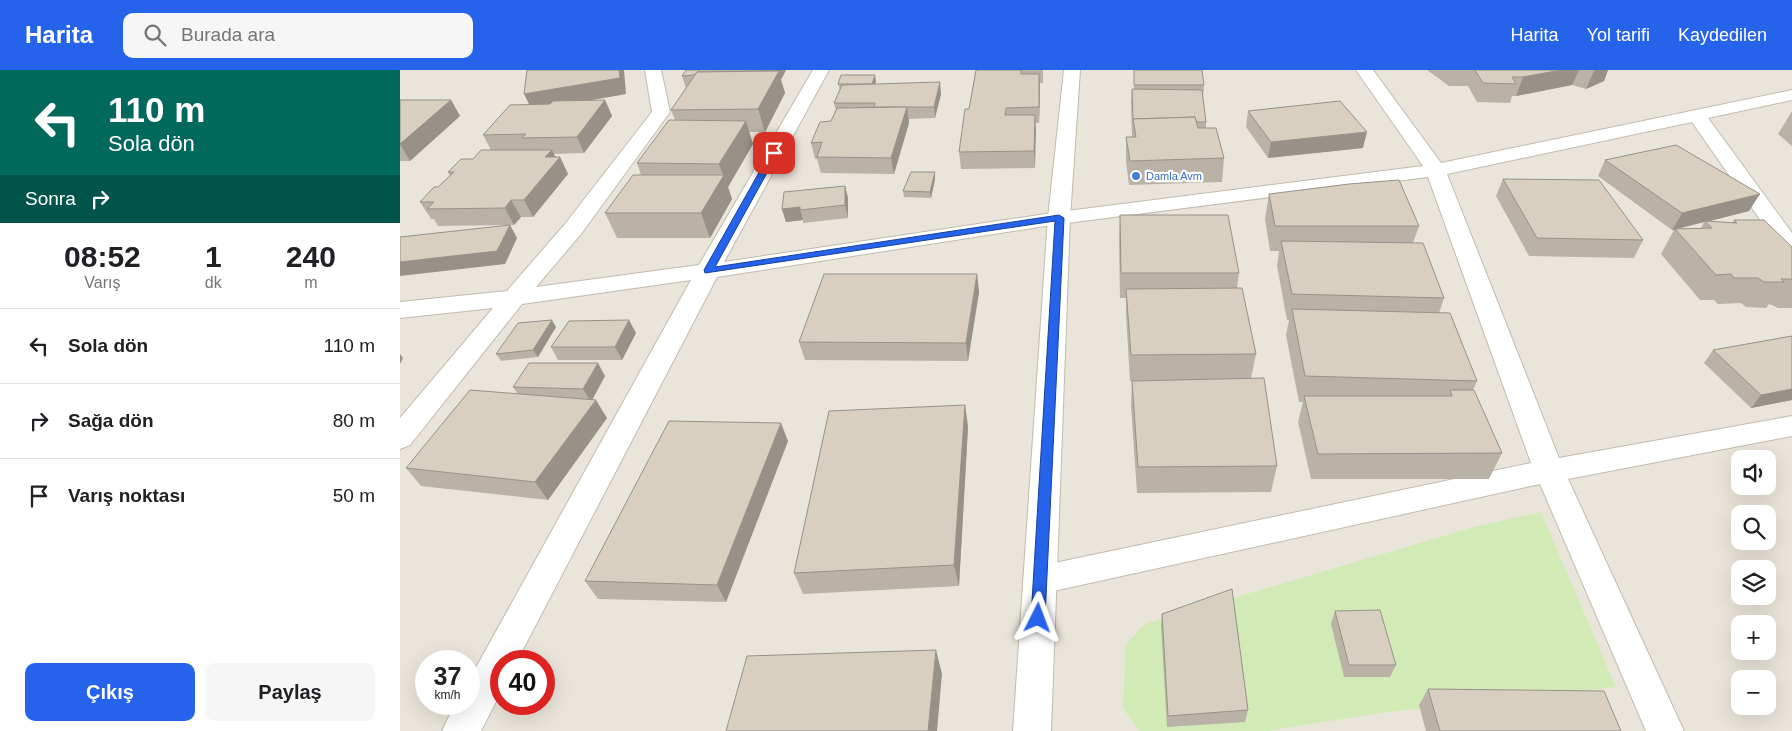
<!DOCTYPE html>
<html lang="tr">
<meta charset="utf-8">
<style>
:root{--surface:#fff;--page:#f6f6f6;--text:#202124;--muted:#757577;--line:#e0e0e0;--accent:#2563eb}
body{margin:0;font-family:Helvetica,sans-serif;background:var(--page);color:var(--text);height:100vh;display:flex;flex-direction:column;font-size:19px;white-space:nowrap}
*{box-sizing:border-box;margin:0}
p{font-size:16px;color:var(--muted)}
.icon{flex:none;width:28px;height:28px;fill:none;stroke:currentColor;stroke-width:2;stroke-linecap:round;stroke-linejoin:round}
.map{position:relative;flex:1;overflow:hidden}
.drawer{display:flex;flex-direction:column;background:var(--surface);width:400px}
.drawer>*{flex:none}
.hud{background:#00695c;color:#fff;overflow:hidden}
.fabs{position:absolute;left:1331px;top:380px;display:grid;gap:10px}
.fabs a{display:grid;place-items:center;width:45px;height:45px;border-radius:10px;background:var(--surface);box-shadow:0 5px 20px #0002;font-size:25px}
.speed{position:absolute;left:15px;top:580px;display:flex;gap:10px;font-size:25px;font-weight:700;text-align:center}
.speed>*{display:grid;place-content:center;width:65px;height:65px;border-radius:50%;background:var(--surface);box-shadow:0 5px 20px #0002;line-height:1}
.speed small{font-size:12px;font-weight:400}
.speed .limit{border:8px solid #d22;background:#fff;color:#111}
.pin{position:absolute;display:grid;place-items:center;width:42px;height:42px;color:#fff;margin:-21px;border-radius:10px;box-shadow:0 2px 8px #0006}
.me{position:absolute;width:55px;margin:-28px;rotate:3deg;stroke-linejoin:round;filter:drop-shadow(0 0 4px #0008)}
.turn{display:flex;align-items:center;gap:18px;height:105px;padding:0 25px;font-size:22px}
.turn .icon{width:65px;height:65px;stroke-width:2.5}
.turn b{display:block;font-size:35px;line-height:42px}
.then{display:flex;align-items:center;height:48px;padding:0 25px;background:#0003;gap:10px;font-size:19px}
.eta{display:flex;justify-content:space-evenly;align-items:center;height:85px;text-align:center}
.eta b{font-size:30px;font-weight:700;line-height:35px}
.button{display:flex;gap:10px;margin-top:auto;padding:10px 25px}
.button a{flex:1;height:58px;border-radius:10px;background:var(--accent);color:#fff;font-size:20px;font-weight:700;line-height:58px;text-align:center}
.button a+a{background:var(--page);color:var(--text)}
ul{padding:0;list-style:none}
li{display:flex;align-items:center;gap:15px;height:75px;padding:0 25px;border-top:1px solid var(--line)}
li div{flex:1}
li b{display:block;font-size:19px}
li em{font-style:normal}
header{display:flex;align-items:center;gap:30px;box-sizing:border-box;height:70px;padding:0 25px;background:var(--accent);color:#fff}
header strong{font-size:24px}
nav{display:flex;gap:28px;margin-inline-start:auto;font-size:18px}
.search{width:350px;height:45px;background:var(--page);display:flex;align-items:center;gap:12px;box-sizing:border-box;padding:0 18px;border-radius:10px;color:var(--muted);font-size:19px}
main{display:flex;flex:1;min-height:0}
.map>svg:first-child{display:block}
</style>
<header>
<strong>Harita</strong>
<div class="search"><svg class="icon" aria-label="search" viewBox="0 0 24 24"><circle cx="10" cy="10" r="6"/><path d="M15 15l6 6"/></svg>Burada ara</div>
<nav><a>Harita</a><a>Yol tarifi</a><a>Kaydedilen</a></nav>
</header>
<main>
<section class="drawer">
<div class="hud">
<div class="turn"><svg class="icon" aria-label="left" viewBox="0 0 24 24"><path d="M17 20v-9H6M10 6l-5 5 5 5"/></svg><div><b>110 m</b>Sola dön</div></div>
<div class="then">Sonra<svg class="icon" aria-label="right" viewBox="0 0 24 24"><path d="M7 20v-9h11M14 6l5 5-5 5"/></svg></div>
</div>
<div class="eta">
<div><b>08:52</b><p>Varış</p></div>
<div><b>1</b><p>dk</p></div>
<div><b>240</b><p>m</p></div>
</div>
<ul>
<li><svg class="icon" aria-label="left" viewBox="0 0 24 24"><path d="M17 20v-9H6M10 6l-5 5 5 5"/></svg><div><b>Sola dön</b></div><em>110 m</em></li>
<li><svg class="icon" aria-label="right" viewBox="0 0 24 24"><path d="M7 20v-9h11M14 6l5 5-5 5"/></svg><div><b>Sağa dön</b></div><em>80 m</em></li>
<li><svg class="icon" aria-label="arrive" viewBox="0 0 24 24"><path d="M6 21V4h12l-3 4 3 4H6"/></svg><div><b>Varış noktası</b></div><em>50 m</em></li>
</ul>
<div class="button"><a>Çıkış</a><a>Paylaş</a></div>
</section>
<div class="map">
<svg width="1392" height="661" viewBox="0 0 1392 661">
<rect width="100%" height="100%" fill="#f6f3ec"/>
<!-- residential -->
<path fill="#eae5da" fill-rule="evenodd" d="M0,0h1392v661h-1392zM1340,389h28v27h-28zM1340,444h28v27h-28zM1340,499h28v27h-28zM1340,554h28v27h-28zM26,591h43v43h-43zM101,591h43v43h-43zM1340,609h28v27h-28z"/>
<!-- green -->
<path fill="#d2eab5" d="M1141,442l75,175 -236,26 -113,18h-128l-16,-23 3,-64 19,-20 329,-97z"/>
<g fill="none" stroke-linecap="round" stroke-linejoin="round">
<!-- minor casing -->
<g stroke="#c2bbae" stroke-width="2">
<path id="minor" d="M245,0h16l9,42 -89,122 -45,53 163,-22 114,-195h16l-105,192 335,-50 364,-46 -67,-96h17l68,93 351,-73v10l-84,18 84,115v23l-8,-2 -92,-132 -245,52 112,284 233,-42v20l-224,43 116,252h-38l-106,-247 -500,110 -12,-4 -5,-10 5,-10 12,-4 491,-103 -103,-286 -369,47 -342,53 -200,384h-16v31l-20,39h-39l13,-27h14v-24l222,-400 -169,24 -112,141 -10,4v-31l93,-110 -93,10v-16l107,-11 58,-67 87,-112z"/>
</g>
<!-- tertiary casing -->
<g stroke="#c2bbae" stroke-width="2">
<path id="tertiary" d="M664,0h16l-10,148 -19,513h-38l35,-513z"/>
</g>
<!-- minor -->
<use href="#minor" fill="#fff" fill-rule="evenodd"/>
<!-- tertiary -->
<use href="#tertiary" fill="#fff" fill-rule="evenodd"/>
</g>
<!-- wall -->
<g fill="#bab2a6" fill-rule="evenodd">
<path d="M286,0l95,10 4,13 -20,39h-16l4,12 -25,43 4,12 -22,39h-93l-12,-25 36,-38 -4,-12 38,-43 -4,-10 15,-22 -4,-12z"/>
<path d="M576,0h67v13h-3l-1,40h-4v45l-74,1 -2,-17 10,-43z"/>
<path d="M734,0h68l2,15 -1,12 3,25v6l18,30 -2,24 -93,3 -3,-24v-24h6l-1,-36 1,-12h2z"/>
<path d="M1027,0h181l-4,11 -18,8 -14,-4 -56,11h-4l-2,7 -33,-1 -9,-16h-19z"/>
<path d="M476,11l-1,3 66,10 -6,24 -26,1v4l-15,51 -73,-1 -4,-14h-2l-4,-16 20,-22 5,-11 -2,-7 6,-13 -2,-6z"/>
<path d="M226,24l-39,7 18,-1 7,16 -28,37 -30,1 2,3h4l8,17 -35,43h-12l-7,8h-4l7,13 -12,26 3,-39 -70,1 -4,-7h-3l-11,-17 18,-15 12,-11 -2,-4 43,-22 -8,-15 47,-30z"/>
<path d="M0,30h51l9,16 -50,45h-10z"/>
<path d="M848,41l115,37 -95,10 -22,-31z"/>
<path d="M1392,41v35l-14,-12z"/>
<path d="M1205,90l144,51 -40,10 23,2 2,-3 58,27v61h-14l-6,-3 -3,-1 -3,4 -20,-1 -5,-4 -23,1 -4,-4h-14l-39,-46 13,-24h-2l-74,-54zM1304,152l-3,6 -23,1z"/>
<path d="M535,109l-4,19 -27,-1 -1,-6z"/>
<path d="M1103,109l140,61 -9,18 -105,-2 -33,-60z"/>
<path d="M445,116l3,12v20l-45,5v-3l-17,2 -4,-13z"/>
<path d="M869,124l150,32 -6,17 31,55 -5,15 38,68 -4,9 29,63 -13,26h-178l-13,-57 5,-20h-4l-13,-67 3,-15h-2l-10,-54 2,-15h-9l-5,-32z"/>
<path d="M720,145l119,58 -2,15 19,66 -5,24 26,88 -6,26 -134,1 -6,-87 1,-25h-2l-4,-67v-16h-6l-1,-59z"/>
<path d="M577,204l2,18 -11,69 -163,-1 -6,-18z"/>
<path d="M156,257l-18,30 -37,4 -5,-7z"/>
<path d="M236,263l-14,27h-64l-7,-13z"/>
<path d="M1392,266v64l-41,8 -47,-45 9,-13z"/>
<path d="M205,306l-13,24 15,18 -59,82 -127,-14 -15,-18 112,-74 -5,-7z"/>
<path d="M565,335l3,22 -9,159 -156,8 -9,-21z"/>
<path d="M388,371l-62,161 -128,-3 -13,-18z"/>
<path d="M935,541l61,54 -6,12h-46l-13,-53z"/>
<path d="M762,544l86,96 -3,12 -78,5 -6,-101z"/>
<path d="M1028,619l193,42h-195l-7,-26z"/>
</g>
<!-- shaded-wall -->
<g fill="#979187">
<path d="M219,0h5l2,24 -94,16 -8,-16z"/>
<path d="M372,0h14l-5,10 4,13 -20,39 -7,-23z"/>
<path d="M1161,0h18l-7,15 -56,11 7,-19z"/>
<path d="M1195,0h13l-4,11 -18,8 8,-18z"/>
<path d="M639,4l1,15 -1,34z"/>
<path d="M475,5l1,6 -2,9 -2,-6z"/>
<path d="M540,12l1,12 -6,24 -1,-11z"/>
<path d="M51,30l9,16 -50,45 -10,-17z"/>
<path d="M205,30l7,16 -28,37 -7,-16z"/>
<path d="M507,37l2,16 -15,51 -3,-16z"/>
<path d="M635,45l1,16 -1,37 -1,-17z"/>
<path d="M346,51l7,23 -25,43 4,12 -22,39 -9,-25 22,-38 -4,-11z"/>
<path d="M967,62l-4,16 -95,10 3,-16z"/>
<path d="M152,80l5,11 3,-4 8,17 -35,43 -9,-17 21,-43z"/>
<path d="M535,102v7l-4,19 -1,-6z"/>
<path d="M445,116l3,12v20l-3,-13z"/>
<path d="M1360,124l-11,17 -43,11 -1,-1 -1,1 -32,8 10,-17z"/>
<path d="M111,130l10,17 -7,8 -9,-17z"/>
<path d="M400,137v3l3,10 -17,2 -4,-13z"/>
<path d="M110,155l7,13 -12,26 -105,12v-14z"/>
<path d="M577,204l2,18 -11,69 -2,-18z"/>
<path d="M152,250l4,7 -18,30 -5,-7z"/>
<path d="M229,250l7,13 -14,27 -7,-13z"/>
<path d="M0,284l3,4 -3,6z"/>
<path d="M198,293l7,13 -14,26 -8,-13z"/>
<path d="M1392,319v11l-41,8 10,-13z"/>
<path d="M196,330l11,18 -59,82 -13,-18z"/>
<path d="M565,335l3,22 -9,159 -5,-21z"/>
<path d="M381,353l7,18 -62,161 -9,-17z"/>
<path d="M536,580l6,24 -5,57h-9z"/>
</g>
<!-- building -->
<g fill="#d8cfc1" stroke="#979187">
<path d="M127,0h92l1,8 -96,16z"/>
<path d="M286,0h86l-10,1 -65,1 -2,3 -13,1z"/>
<path d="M576,0h45v4h18v33l-33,1 -1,7h30l-1,36 -75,1 6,-43h4z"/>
<path d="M734,0h68l2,15h-70z"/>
<path d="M1075,0h86l-38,7h-11l4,7 -33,-1z"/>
<path d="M379,1l-21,38 -87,1 26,-38z"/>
<path d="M441,5h34l-3,9h-34z"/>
<path d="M540,12l-6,25h-60l1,-4h-41l8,-18z"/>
<path d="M732,19l70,1 4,32h-10l-1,-5 -62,2v2z"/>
<path d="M0,30h51l-51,44z"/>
<path d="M205,30l-28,37 -55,1 4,-4 -43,1 27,-30 40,-1 3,-3z"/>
<path d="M940,31l27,31 -96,10 -23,-31z"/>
<path d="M507,37l-16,51 -74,-1 5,-15 -11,1 9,-21 11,-1 6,-13z"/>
<path d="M795,47l3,11h18l8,30 -94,3 -4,-24h10l-3,-18z"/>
<path d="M269,50l77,1 -27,43 -82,-1z"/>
<path d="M1276,75l84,49 -78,19 -77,-53z"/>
<path d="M81,80h71l-7,7h15l-36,43h-13l-6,8 -78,1 7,-7h-14l14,-15h4l16,-15h-6l13,-13h12z"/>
<path d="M511,102h24l-5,20 -27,-1z"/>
<path d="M233,105h91l-23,38h-96z"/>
<path d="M1103,109l96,1 44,60 -106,-2z"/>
<path d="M999,110l20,46h-144l-6,-32 80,-10z"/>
<path d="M445,116v19l-45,5v-3l-18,2 2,-17z"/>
<path d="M720,145h108l11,58h-118z"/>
<path d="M1334,150h30l28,27v33l-2,-1h-9l3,3h-20l-6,-4h-24l-3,-4 -15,1 -41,-46 37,-1 -7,-7 32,2z"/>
<path d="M110,155l-13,26 -97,11v-25z"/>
<path d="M881,171l142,2 21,55 -152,-4z"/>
<path d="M424,204h153l-11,69 -167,-1z"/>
<path d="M842,218l14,66 -125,1 -5,-66z"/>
<path d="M892,239l158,4 27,68 -172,-5z"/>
<path d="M152,250l-19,30 -37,4 22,-31z"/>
<path d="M229,250l-14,27h-64l18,-26z"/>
<path d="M1392,266v53l-31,6 -48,-45z"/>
<path d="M129,293h69l-15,26 -70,-2z"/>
<path d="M864,308l13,88 -139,1 -6,-86z"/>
<path d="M70,320l126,10 -61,82 -129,-14z"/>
<path d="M1050,320h24l28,63 -184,1 -14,-58h148z"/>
<path d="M565,335l-11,160 -160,8 35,-162z"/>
<path d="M269,351l112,2 -64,162 -132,-4z"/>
<path d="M832,519l16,121 -80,6 -6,-102z"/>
<path d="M980,540l16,55h-47l-14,-54z"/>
<path d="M536,580l-8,81h-202l21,-75z"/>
<path d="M1028,619l176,2 17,40h-181z"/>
</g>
<!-- route -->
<path fill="#2563eb" stroke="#184099" d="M374,81l4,2 -63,114 344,-52 5,3 -19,400 -2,4 -5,2 -5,-2 -2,-4 24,-397 -350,52 -1,-3 66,-117z"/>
<!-- markers -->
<circle fill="#3f7fe0" stroke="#fff" stroke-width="2" cx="736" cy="106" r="5"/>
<g text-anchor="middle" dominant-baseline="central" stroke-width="4.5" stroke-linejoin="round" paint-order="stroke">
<!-- far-shop labels -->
<g font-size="11" fill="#366cbe" stroke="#fff" text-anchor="start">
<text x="746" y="106">Damla Avm</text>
</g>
</g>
</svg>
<div class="fabs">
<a><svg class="icon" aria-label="sound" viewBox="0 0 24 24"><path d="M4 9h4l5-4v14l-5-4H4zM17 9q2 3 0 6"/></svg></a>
<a><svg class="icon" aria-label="search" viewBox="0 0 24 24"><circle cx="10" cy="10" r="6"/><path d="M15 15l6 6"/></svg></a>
<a><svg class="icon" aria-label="layers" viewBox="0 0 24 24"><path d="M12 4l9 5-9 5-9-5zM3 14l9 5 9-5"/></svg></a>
<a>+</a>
<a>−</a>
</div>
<div class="speed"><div>37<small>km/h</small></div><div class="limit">40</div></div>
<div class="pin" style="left:374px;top:83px;background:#d93025"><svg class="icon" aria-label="arrive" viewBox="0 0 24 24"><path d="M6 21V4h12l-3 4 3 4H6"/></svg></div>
<svg class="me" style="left:638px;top:548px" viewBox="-20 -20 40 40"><path d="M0-17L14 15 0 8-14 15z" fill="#2563eb" stroke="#fff" stroke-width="4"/></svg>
</div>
</main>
